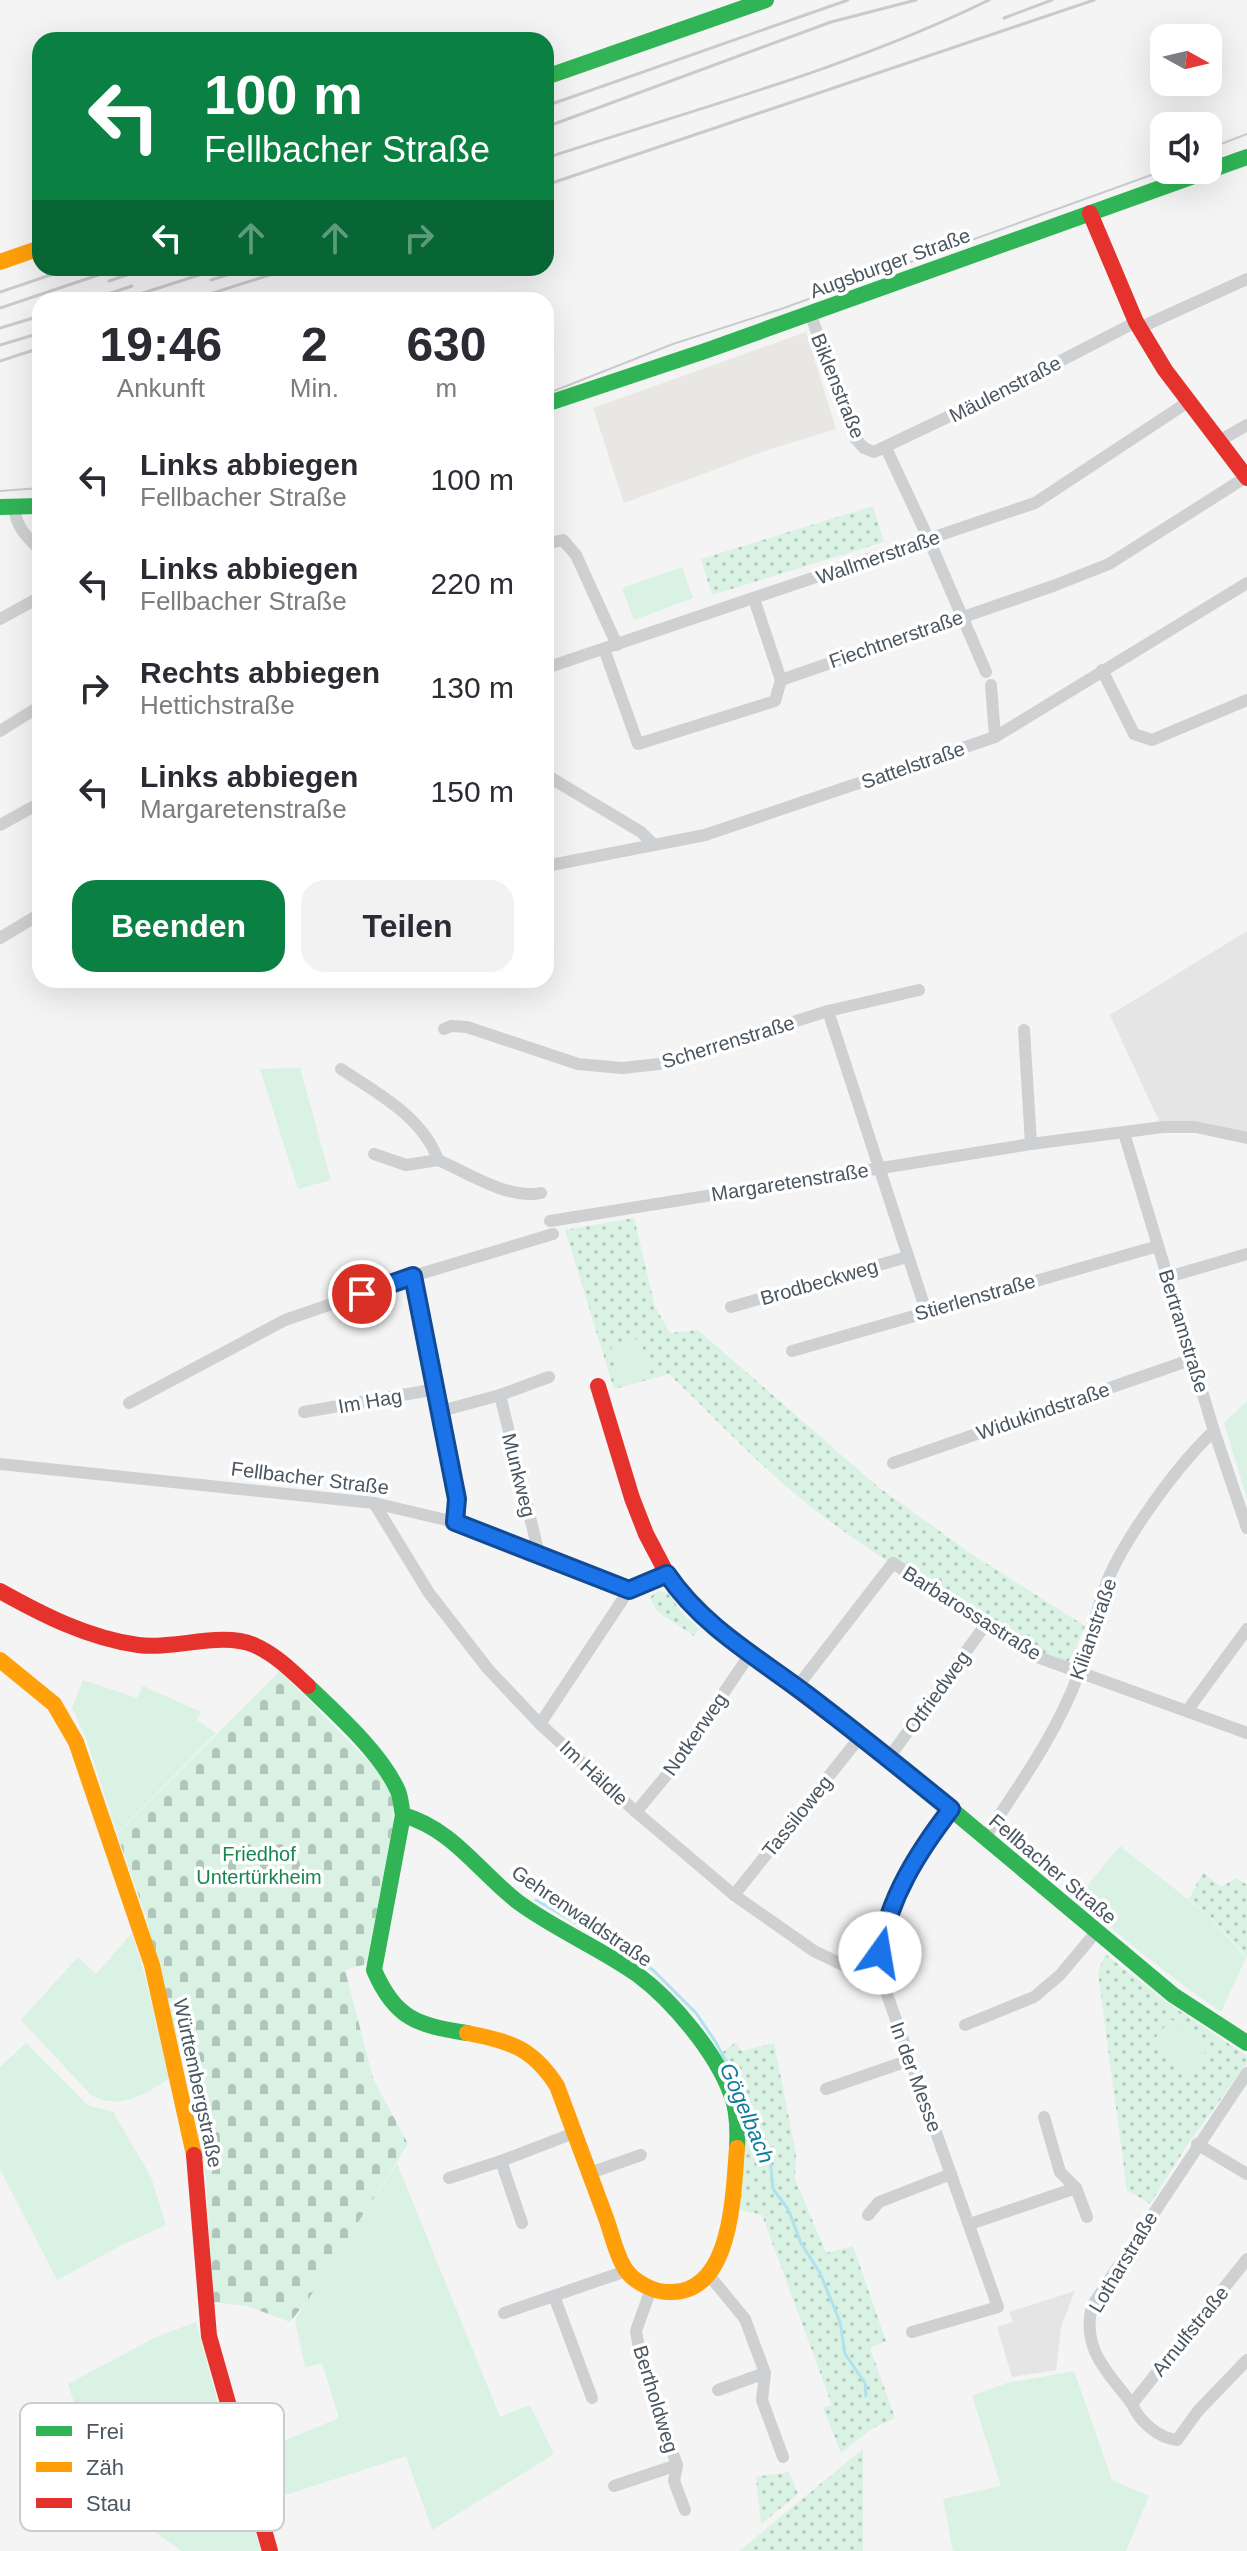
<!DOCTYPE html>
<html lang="de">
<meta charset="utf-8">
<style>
:root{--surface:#fff;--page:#f2f2f3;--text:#2b2b33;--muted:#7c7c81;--accent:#0b8043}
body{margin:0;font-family:Helvetica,sans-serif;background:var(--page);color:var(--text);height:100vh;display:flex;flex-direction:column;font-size:30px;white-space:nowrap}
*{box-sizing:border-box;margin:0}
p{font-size:26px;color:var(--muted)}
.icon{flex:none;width:44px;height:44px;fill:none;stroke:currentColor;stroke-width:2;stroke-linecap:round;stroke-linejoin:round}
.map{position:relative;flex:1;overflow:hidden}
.sheet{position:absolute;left:32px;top:292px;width:522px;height:696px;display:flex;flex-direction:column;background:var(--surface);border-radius:24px;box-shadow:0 8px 32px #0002}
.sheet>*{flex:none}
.banner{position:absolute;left:32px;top:32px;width:522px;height:244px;border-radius:24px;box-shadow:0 8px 32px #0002;background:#0b8043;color:#fff;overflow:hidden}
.needle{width:52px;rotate:98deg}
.tools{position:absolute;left:1150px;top:24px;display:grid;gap:16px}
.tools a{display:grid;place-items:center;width:72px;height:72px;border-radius:16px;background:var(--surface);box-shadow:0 8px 32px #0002;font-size:40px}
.pin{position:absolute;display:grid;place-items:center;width:68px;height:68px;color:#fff;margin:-34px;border:4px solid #fff;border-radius:50%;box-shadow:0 2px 8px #0007}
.me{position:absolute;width:88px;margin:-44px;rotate:13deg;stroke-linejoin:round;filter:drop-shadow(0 0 6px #0008)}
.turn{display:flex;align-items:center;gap:28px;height:168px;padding:0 40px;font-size:36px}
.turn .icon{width:104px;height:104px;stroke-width:2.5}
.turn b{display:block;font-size:56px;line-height:68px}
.lanes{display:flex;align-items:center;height:76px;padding:0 40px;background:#0003;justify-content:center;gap:40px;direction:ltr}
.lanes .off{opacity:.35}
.eta{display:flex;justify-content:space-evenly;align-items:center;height:136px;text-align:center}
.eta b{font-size:48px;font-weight:700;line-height:56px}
.button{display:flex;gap:16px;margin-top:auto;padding:16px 40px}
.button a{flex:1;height:92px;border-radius:24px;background:var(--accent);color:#fff;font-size:32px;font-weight:700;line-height:92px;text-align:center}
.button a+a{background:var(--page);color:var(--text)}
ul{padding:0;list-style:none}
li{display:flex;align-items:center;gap:24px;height:104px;padding:0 40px}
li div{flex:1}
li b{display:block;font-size:30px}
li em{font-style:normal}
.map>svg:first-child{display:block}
</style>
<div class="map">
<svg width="1247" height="2551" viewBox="0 0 1247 2551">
<defs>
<pattern id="grass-dots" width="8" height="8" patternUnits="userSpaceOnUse" patternTransform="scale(2)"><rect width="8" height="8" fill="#d9f2e3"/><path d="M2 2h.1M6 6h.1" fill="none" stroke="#b2c7bb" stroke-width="1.8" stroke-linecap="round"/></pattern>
<pattern id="cemetery-stones" width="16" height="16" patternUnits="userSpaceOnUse" patternTransform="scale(2)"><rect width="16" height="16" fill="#d9f2e3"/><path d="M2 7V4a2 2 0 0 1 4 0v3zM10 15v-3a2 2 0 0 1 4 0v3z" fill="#b2c7bb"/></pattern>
</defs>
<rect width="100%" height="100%" fill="#f4f4f4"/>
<!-- commercial -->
<path fill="#e8e7e3" d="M806,332l30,97 -68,21 -144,53 -31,-95z"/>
<!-- education -->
<g fill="#e6e5e6">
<path d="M1247,931v201l-49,-11h-39l-49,-106z"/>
<path d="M1075,2291l-14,36 -5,43 -44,7 -15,-50 16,-5 -4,-10z"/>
</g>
<!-- grass -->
<g fill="url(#grass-dots)">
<path d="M873,506l11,36 -172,53 -11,-36z"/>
<path d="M634,1218l21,89 15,26 28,-3 180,157 92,66 115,73 -10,25 -7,11 -28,-4c-77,-49 -156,-95 -229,-151 -51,-40 -95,-89 -142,-133l-55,15 -49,-159z"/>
<path d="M659,1591l10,3 12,18 18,17 -5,7 -37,-25 -7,-13 3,-4z"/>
<path d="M1203,1872l18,15 15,-9 11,7v72l-37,-41 -21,-17z"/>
<path d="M1105,1954l63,49 79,53v7l-57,78 -40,63 -23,-14 -29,-217z"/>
<path d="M736,2042l5,9 33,-8 22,111 -1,25 31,74 27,-7 33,95 -16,7 25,70 -24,11 -30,24 -18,-45 9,-3 -70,-190 -26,-6 9,-87 -4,-23 -21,-45z"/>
<path d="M863,2449v102h-124z"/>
<path d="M789,2472l9,22 -37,30 -5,-47z"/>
</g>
<!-- cemetery -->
<path fill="url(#cemetery-stones)" d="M280,1671l106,108 7,22v23l-26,140 -22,6 28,108 35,66 -94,148 -24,30 -43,-16 -34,-4 -7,-123 -17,-94 -44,-171 -28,-80z"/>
<!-- garden -->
<g fill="#d9f2e3">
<path d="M682,567l11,31 -59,22 -12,-32z"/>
<path d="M300,1068l31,112 -33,9 -38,-120z"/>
<path d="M640,1338l11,40 -29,8 -11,-39z"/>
<path d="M1247,1401v98l-23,-76z"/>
<path d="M83,1680l54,18 6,-12 58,26 -4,8 19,13 -99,100 -31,-95 -14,-30z"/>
<path d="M1120,1846l89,70 37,42 -25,54c-51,-35 -98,-73 -144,-114z"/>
<path d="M132,1933l13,43 24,103c-24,15 -50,32 -78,16l-70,-75 57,-63 18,17z"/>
<path d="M1171,2019l38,29 -20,24 -37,-30z"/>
<path d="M26,2043l61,62 26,7 38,65 15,48 -42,19 -67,36 -57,-111v-102z"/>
<path d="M397,2163l103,254 30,-12 24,49 -122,76 -26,-74 -139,45 -13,-48 85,-35 -17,-55 -17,5 -10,-48z"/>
<path d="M196,2322l29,107 -86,45 23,42 76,-44 23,79h-79l-77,-54 -37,-113 88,-47z"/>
<path d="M1074,2371l38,109 37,16 -23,55h-173l-10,-52 58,-13 -29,-90 35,-13z"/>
</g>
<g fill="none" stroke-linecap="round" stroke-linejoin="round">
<!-- stream -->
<path stroke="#aee2f0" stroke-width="3" d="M536,1900l98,56 20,15 42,42 19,28 29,53 5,26 21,38 3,31 15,20 13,34 19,30 20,49 5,32 20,29 1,13"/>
<!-- street -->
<g stroke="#ced0d2" stroke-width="12">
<path d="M810,313l45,125 9,10 10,4 122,-58 140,-72"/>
<path d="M1139,328l108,-49"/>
<path d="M1219,441l28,-16"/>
<path d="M886,448l43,92 57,132"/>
<path d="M14,507c2,20 12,29 26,43"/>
<path d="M546,544l17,-4 13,15 41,90"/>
<path d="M754,599l27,81"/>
<path d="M0,619l40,-22"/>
<path d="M604,649l34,95 137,-43 6,-21 272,-94 56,-22 137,-87"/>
<path d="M546,668l489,-165 153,-101"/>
<path d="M1102,670l32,64 18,6 95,-40"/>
<path d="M991,685l4,52"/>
<path d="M0,731l40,-25"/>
<path d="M546,775l95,57 13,13"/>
<path d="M0,825l40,-22"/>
<path d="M546,866l159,-31 290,-98 252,-154"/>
<path d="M0,938l40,-24"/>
<path d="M828,1011l98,300"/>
<path d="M444,1029l7,-3 16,1 111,37 44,4 37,-4 169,-53 91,-21"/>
<path d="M1024,1030l7,114"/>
<path d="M341,1069c36,24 82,48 97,91 31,13 70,40 103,33"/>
<path d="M1124,1133l90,298 33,97"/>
<path d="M374,1154l32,11 32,-5"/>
<path d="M550,1221l481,-77 132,-17h33l51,11"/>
<path d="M413,1276l44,223 -2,23"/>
<path d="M1168,1277l79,-23"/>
<path d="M731,1307l176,-50"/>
<path d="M792,1351l366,-105"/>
<path d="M500,1395l39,159"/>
<path d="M129,1403l156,-83 128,-44 140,-42"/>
<path d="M441,1411l59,-16 49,-18"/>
<path d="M304,1412l133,-23"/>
<path d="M893,1463l300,-104"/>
<path d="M0,1464l374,39 81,19 174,68 38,-16"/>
<path d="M374,1503l55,90 59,76 52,55 96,88 98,83 80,56 29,14 35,4"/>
<path d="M797,1687l96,-124 126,84 21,11 207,75"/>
<path d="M1187,1711l60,-82"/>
<path d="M540,1724l89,-134"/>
<path d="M888,1759l98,-135"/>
<path d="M636,1812l39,-47 75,-111"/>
<path d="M985,1837c35,-53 72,-104 94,-164 11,-31 17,-63 29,-94 19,-44 71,-116 106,-148"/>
<path d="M734,1895l126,-158"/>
<path d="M965,2025l69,-28 26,-22 36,-43"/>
<path d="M1247,2073l-155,233c-11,43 16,66 40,98 7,17 26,34 45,36l21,-29 49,-51"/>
<path d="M826,2089l84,-29"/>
<path d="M1197,2144l50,30"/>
<path d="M501,2161l21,62"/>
<path d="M590,2173l51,-18"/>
<path d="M449,2178l52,-17 73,-28"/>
<path d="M1076,2188l11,29"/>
<path d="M868,2215l11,-13 72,-28"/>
<path d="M970,2224l106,-36 -16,-16 -16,-55"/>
<path d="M709,2275l36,44 20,54 -47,17"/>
<path d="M651,2289l-15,42 6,35 35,99 -3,16 11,29"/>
<path d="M554,2296l38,102"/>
<path d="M504,2313l122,-42"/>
<path d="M912,2332l86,-25 -120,-338c3,-21 6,-42 13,-62 12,-34 37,-70 60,-98"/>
<path d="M765,2373l-3,27 21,57"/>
<path d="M1132,2404l115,-145"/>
<path d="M614,2486l63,-21"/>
</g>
<!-- fast -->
<g stroke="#30b455" stroke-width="16">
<path d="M546,77l220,-77"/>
<path d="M546,404l159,-53 542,-194"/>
<path d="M0,507l40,-1"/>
<path d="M308,1686c30,29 73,67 90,105 3,7 3,16 5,24l-29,155c21,49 43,55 93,63"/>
<path d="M862,1739l89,70 222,186 74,48"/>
<path d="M403,1815c50,14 76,57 115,87 38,28 82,46 120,73 35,26 78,78 93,119 7,17 7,36 6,54"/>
</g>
<!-- slow -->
<g stroke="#ff9f0a" stroke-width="16">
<path d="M0,262l40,-14"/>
<path d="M0,1660l54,44 22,38 76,223 42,190"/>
<path d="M467,2033c43,8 66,15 90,53 16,44 33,88 49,132 6,16 10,38 20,52 8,12 28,22 42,22 65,3 65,-99 69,-144"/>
</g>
<!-- jam -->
<g stroke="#e5322d" stroke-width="16">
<path d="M1090,213l46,109 29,48 82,108"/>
<path d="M598,1386l34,112 14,36 21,40 42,49 153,116"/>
<path d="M0,1591c43,24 88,47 138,54 36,5 83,-14 116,0 21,9 38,26 54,41"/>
<path d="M194,2155l15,181 61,215"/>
</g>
<!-- tram -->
<g stroke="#c9cacc" stroke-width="2">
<path d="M1208,149l39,-15"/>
<path d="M546,394l127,-50 108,-35 384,-139"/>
<path d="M0,491l40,-3"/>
</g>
<!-- rail -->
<g stroke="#c9cacc" stroke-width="3">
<path d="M1004,18l48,-18"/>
<path d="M546,106l302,-106"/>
<path d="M546,127l285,-105 85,-22"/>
<path d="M546,158c146,-48 305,-90 443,-158"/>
<path d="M546,185l548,-185"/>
<path d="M211,280l38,-12"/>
<path d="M109,281l38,-13"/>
<path d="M0,292l71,-24"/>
<path d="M90,300l42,-14"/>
<path d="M121,300l100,-32"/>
<path d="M191,300l100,-32"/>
<path d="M0,308l119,-40"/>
<path d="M0,328l40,-12"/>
<path d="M0,345l40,-12"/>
<path d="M0,361l40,-13"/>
</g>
</g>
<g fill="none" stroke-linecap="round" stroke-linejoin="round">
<!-- route casing -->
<g stroke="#114b97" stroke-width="20">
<path id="route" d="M362,1294l51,-18 44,223 -2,23 174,68 38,-16c35,52 90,83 139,120 49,37 97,76 145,115 -33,43 -63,90 -71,144"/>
</g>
<!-- route -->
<use href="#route" stroke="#1a73e8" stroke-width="14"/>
</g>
<g text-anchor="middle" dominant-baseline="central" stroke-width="7" stroke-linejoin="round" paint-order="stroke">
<!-- street labels -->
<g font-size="20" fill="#4a5661" stroke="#fff">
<text transform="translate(890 263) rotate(-20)">Augsburger Straße</text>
<text transform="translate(838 386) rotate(68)">Biklenstraße</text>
<text transform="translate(1005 389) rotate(-27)">Mäulenstraße</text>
<text transform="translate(878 557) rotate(-19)">Wallmerstraße</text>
<text transform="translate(896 639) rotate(-19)">Fiechtnerstraße</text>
<text transform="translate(913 765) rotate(-19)">Sattelstraße</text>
<text transform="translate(728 1042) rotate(-17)">Scherrenstraße</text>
<text transform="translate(790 1182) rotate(-9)">Margaretenstraße</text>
<text transform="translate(819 1282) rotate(-16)">Brodbeckweg</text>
<text transform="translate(975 1297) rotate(-16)">Stierlenstraße</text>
<text transform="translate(1184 1331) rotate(73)">Bertramstraße</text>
<text transform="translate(370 1401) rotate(-10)">Im Hag</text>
<text transform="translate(1043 1411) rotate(-19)">Widukindstraße</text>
<text transform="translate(519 1475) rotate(76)">Munkweg</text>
<text transform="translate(310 1478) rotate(7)">Fellbacher Straße</text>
<text transform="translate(972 1613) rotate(32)">Barbarossastraße</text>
<text transform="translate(1093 1629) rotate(-71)">Kilianstraße</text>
<text transform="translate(937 1692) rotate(-54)">Otfriedweg</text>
<text transform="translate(695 1734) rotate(-55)">Notkerweg</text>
<text transform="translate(594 1773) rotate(43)">Im Häldle</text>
<text transform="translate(797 1816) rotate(-51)">Tassiloweg</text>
<text transform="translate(1053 1869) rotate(40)">Fellbacher Straße</text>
<text transform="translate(582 1916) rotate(34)">Gehrenwaldstraße</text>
<text transform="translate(916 2077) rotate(70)">In der Messe</text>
<text transform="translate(198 2083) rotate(78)">Württembergstraße</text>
<text transform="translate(1123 2262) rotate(-59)">Lotharstraße</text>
<text transform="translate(1190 2331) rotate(-51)">Arnulfstraße</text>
<text transform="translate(656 2399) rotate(73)">Bertholdweg</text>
</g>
<!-- park labels -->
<g font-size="20" fill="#17864f" stroke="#fff">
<text x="259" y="1854">Friedhof<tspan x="259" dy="23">Untertürkheim</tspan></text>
</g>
<!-- water labels -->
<g font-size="22" font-style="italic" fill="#0c7c9b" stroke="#fff">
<text transform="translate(747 2113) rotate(67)">Gögelbach</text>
</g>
</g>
<!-- legend -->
<rect x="20" y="2403" width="264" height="128" rx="12" fill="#fff" stroke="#c9ccd0" stroke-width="2"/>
<rect x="36" y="2426" width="36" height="10" fill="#30b455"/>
<rect x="36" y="2462" width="36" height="10" fill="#ff9f0a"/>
<rect x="36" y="2498" width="36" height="10" fill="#e5322d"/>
<g font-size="22" fill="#4a5661">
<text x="86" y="2439">Frei</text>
<text x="86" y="2475">Zäh</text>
<text x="86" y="2511">Stau</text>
</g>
</svg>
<div class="tools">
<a><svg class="needle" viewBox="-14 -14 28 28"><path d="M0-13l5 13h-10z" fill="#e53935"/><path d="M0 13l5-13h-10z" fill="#7c7c81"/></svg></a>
<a><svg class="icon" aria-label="sound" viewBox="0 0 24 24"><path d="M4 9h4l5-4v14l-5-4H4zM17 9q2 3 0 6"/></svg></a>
</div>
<div class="pin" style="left:362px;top:1294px;background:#d93025"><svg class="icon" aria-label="arrive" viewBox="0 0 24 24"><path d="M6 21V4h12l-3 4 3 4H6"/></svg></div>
<svg class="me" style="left:880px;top:1953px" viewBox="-20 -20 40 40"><circle r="19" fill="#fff"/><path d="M0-13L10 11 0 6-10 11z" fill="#1a73e8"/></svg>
<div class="banner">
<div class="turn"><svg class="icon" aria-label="left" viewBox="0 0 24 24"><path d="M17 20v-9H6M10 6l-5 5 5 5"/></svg><div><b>100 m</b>Fellbacher Straße</div></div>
<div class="lanes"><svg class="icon" aria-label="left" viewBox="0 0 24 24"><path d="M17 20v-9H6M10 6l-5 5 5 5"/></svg><svg class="icon off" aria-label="ahead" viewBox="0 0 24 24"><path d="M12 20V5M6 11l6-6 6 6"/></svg><svg class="icon off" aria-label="ahead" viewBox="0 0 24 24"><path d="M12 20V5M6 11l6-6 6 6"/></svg><svg class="icon off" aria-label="right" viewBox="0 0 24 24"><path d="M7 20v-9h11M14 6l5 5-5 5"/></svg></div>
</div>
<section class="sheet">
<div class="eta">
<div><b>19:46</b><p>Ankunft</p></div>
<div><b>2</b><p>Min.</p></div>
<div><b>630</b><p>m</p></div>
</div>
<ul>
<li><svg class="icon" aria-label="left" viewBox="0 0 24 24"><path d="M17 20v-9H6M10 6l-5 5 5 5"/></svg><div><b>Links abbiegen</b><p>Fellbacher Straße</p></div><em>100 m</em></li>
<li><svg class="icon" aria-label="left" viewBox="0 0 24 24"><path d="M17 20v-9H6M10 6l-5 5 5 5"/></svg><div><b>Links abbiegen</b><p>Fellbacher Straße</p></div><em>220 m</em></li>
<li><svg class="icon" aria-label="right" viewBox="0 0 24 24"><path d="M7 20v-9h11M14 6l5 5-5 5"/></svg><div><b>Rechts abbiegen</b><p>Hettichstraße</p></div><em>130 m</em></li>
<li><svg class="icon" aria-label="left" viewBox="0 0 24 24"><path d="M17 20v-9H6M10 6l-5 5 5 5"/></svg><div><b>Links abbiegen</b><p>Margaretenstraße</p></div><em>150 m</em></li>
</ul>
<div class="button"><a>Beenden</a><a>Teilen</a></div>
</section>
</div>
